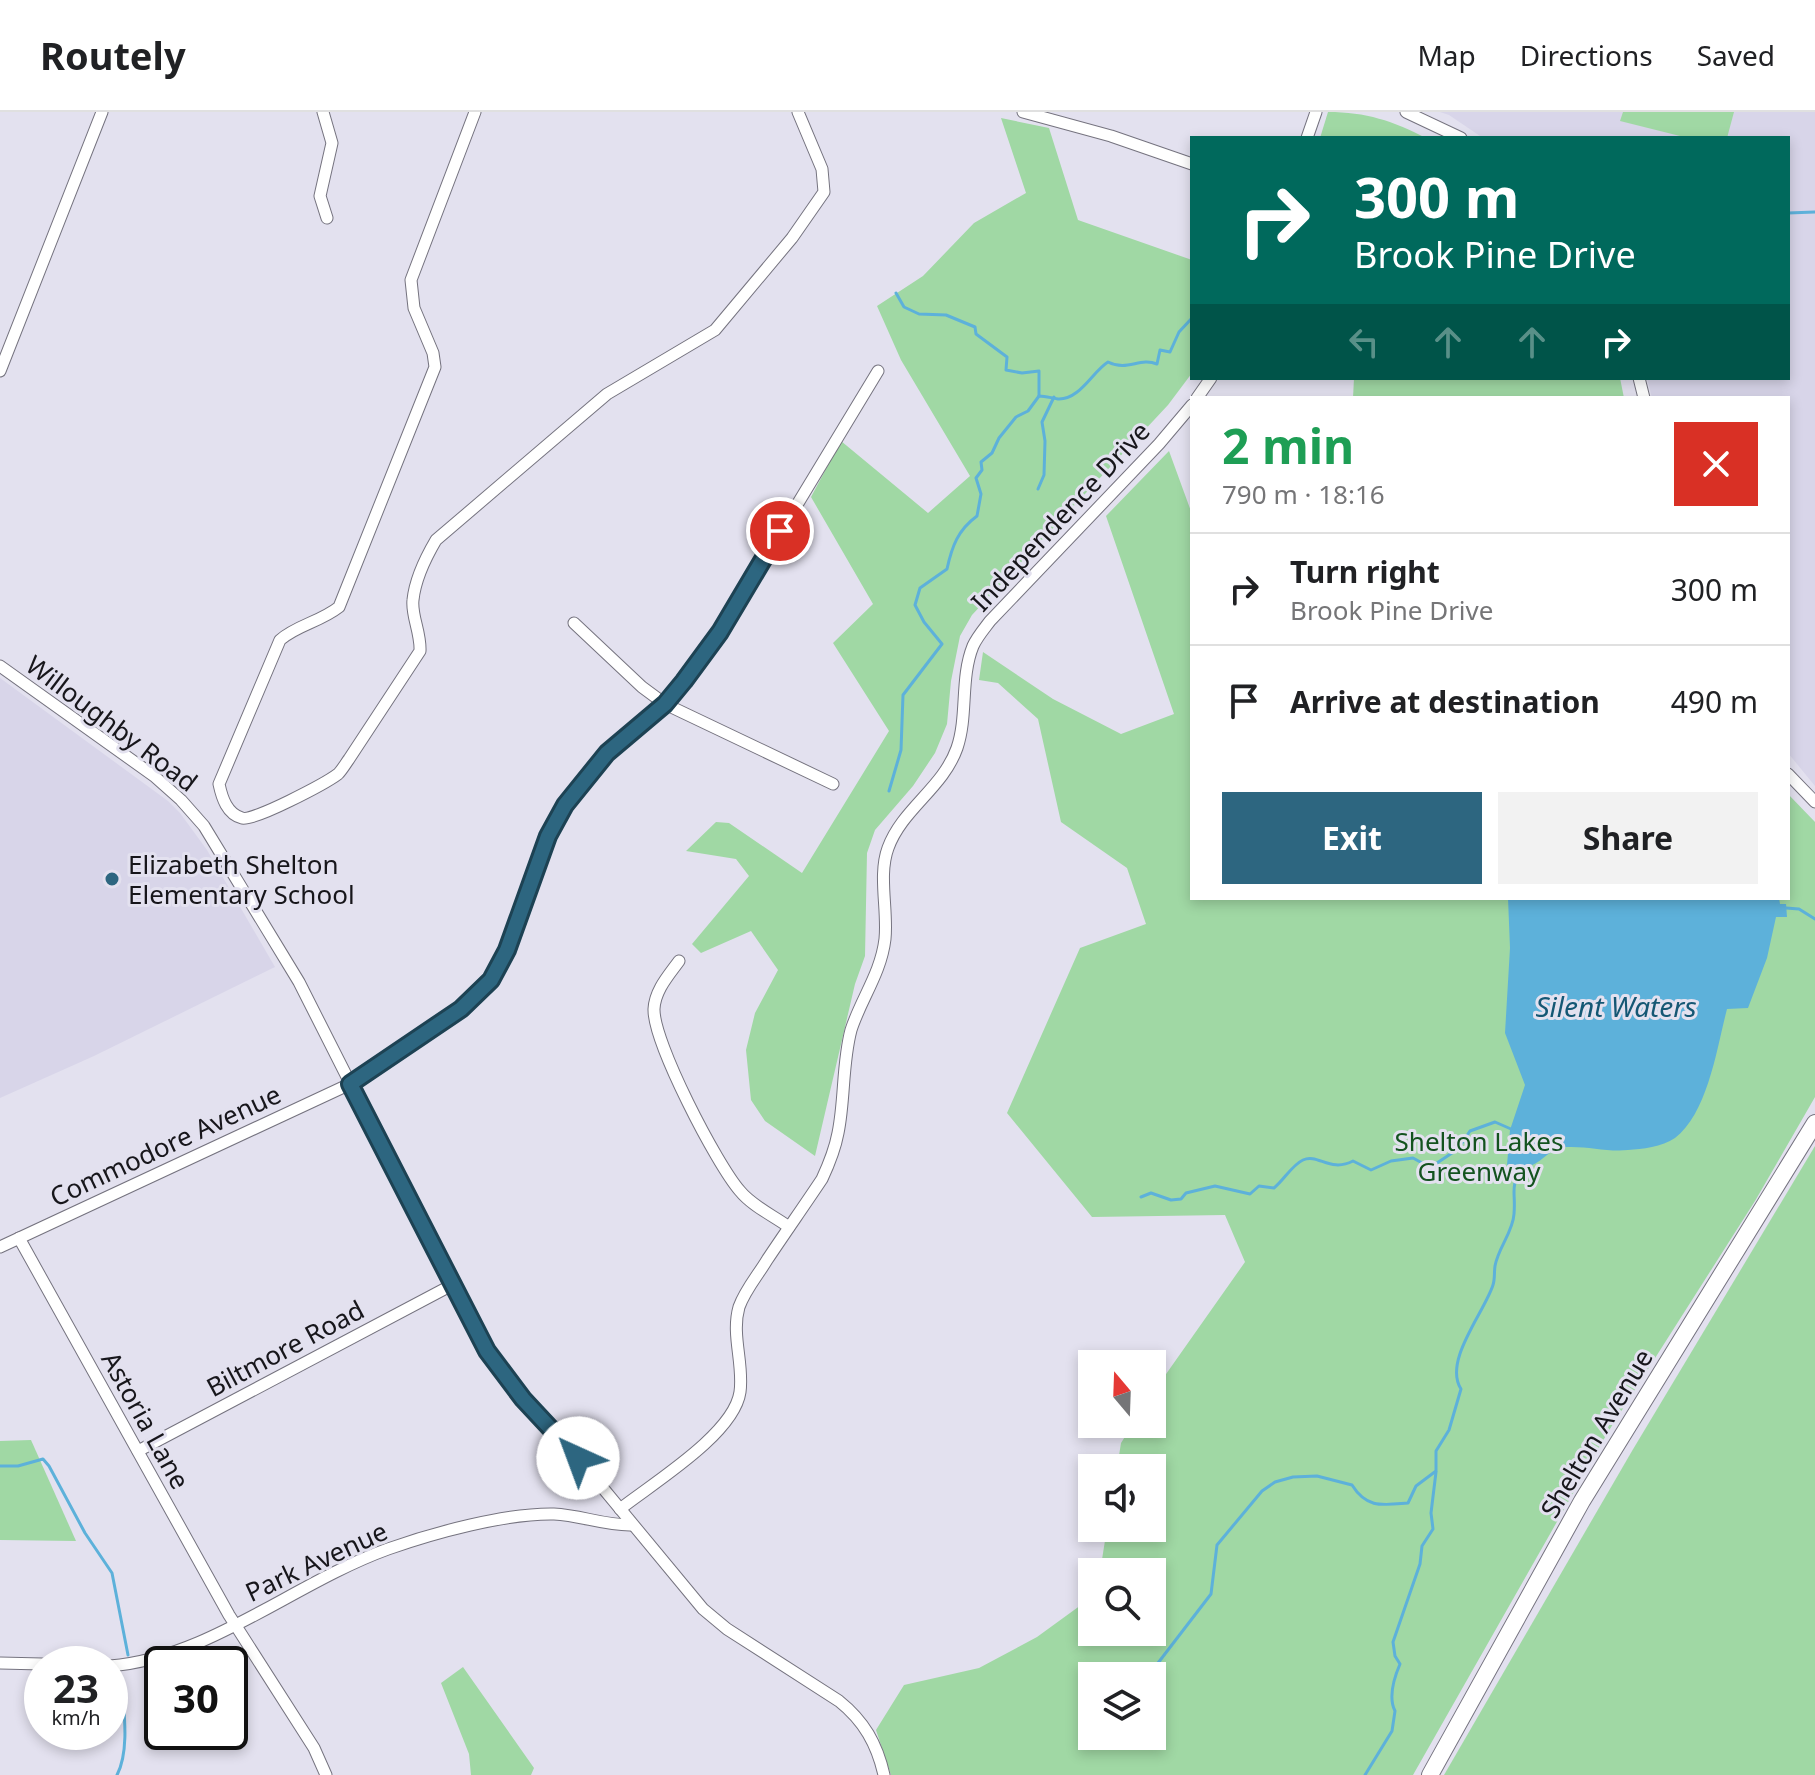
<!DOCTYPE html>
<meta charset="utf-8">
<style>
:root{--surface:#fff;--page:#f2f2f2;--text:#202124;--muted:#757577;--line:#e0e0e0;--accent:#2d6680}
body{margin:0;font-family:"Noto Sans",sans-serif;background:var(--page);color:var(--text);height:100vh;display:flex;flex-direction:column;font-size:30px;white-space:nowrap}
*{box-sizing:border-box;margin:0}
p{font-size:26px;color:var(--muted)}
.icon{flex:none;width:44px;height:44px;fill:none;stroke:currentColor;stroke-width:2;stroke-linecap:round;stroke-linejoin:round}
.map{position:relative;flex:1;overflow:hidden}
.details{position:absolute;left:1190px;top:284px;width:600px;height:504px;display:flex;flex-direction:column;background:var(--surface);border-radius:0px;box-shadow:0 4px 12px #0003}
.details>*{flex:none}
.guide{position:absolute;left:1190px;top:24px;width:600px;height:244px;border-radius:0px;box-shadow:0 4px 12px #0003;background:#00695c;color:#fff;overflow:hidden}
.needle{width:52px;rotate:341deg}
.buttons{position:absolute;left:1078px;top:1238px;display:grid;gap:16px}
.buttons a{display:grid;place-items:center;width:88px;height:88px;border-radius:0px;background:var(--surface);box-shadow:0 4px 12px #0003;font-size:40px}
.speed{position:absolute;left:24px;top:1534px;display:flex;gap:16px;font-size:40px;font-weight:700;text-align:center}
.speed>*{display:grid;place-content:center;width:104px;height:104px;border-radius:50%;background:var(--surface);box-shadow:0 4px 12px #0003;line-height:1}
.speed small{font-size:20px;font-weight:400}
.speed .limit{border:4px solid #111;border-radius:12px;background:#fff;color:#111}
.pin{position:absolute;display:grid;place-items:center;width:68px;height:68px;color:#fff;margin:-34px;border:4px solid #fff;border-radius:50%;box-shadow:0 2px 8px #0007}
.me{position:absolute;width:88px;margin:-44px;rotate:317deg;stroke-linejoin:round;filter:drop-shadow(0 0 6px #0008)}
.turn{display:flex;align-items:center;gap:28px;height:168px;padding:0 32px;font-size:36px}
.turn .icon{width:104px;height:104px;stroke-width:2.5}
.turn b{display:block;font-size:56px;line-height:68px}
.lanes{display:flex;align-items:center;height:76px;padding:0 32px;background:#0003;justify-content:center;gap:40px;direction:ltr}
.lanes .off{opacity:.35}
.round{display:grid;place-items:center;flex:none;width:84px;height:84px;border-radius:0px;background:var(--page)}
.summary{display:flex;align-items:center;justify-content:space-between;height:136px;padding:0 32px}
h1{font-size:48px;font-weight:700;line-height:60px;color:#1e9e55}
.action{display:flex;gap:16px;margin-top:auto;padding:16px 32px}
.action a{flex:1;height:92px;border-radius:0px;background:var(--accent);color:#fff;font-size:32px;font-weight:700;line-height:92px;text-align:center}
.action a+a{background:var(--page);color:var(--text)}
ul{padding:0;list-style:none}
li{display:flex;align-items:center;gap:24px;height:112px;padding:0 32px;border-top:2px solid var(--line)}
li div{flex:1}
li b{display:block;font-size:30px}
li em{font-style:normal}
header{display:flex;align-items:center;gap:48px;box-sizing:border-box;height:112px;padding:0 40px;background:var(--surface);border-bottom:2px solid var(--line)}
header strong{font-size:38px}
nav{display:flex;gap:44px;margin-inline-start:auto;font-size:28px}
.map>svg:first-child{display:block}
</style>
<header>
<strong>Routely</strong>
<nav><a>Map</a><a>Directions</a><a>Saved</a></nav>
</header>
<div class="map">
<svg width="1815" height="1663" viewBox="0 0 1815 1663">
<rect width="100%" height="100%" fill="#e3e1ef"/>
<!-- built -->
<g fill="#d8d5e9">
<path d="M1440,0h375v674l-27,-33v-355h-136l-5,-20h141v-240h-305l-34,-23z"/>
<path d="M0,566l168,123 12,12 27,37 68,117 -181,89 -94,42z"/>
</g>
<!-- green -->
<g fill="#a0d8a4" fill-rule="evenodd">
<path d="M1328,0c38,0 65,9 98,26h-106z"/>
<path d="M1623,0h111l-7,26h-39l-68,-17z"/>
<path d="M1001,6l48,10 29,92 114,40v113l-24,32 -196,210 -12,21 -9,45 -4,43 -12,29 -22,33 -38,44 -8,23 -2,103 -10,28 -40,172 -50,-35 -14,-21 -5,-50 9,-37 23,-43 -27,-39 -50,22 -9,-9 57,-68 -13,-17 -50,-8 30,-29 13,1 73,50 87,-142 -56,-88 40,-39 -62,-107 30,-56 87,72 42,-37 -69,-116 -24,-54 46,-30 51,-53 52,-30z"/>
<path d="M1354,266h266l4,20h-271z"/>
<path d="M1169,339l23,63v384h596v-104l27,28v275l-60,104 -147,231 -195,343h-522l-15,-45 28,-45 75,-17 58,-31 55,-40v35h60v-60h-52l7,-44h45v-60h-35l4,-25 12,-19h19v-30l93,-132 -20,-47 -133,2 -85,-104 73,-165 66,-24 -19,-56 -66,-46 -23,-103 -40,-36 -19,-3 4,-28 70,47 68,35 53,-20 -68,-198zM1092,1564h60v60h-60z"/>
<path d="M1815,1034v629h-371l188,-324z"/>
<path d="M31,1328l45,101 -76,-1v-99z"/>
<path d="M463,1555l71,101 -3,7h-60l-2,-21 -28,-71z"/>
</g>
<!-- water -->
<path fill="#5db1da" d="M1508,786h271l1,6h6l1,13h-11l-9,41 -19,50 -21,1c-10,38 -19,104 -52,129 -13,9 -33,11 -47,12 -21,2 -41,-4 -61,-3 -26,2 -26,28 -60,18l3,-35 15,-45 -20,-52 5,-85z"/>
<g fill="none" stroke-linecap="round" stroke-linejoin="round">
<!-- stream -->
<g stroke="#5db1da" stroke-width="3">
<path d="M1788,101l27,-1"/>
<path d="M896,181l8,14 15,7 27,1 29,12 1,7 31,23 -1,13 16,3 17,-2v25"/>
<path d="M1038,377l6,-14 1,-34 -3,-19 12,-25"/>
<path d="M889,679l12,-41 2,-55 39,-51 -18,-22 -9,-17 5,-17 27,-19c5,-23 11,-39 30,-53l4,-22 -5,-16 6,-8 -1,-8 11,-9 7,-15 17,-21 12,-6 11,-15c7,0 12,2 19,3 22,1 35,-28 50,-37 20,10 31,-5 49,2l3,-14 10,2 9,-20 13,-14"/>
<path d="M1786,796l13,1 16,10"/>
<path d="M1141,1085l10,-4 20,7 10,-1 5,-6 29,-7 35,8 9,-8 15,2c10,-8 18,-23 29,-28 15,-7 27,13 50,1l18,9 20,-9 22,-3 11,6 10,1 24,-16 12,-18 25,-9 16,7"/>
<path d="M0,1354h18l25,-7 6,7 36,67 27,40 16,82"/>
<path d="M1148,1564l63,-82 6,-49 45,-54 13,-9 18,-5 24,-1 35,9c15,24 31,20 56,18l8,-17 20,-15v-20l13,-21 12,-41c-18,-28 23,-76 32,-104 2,-6 1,-12 2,-19 3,-18 18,-34 19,-52 2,-24 -5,-25 9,-48"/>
<path d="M117,1663c11,-21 8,-54 6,-77"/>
<path d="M1365,1663l27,-44 3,-20c-7,-14 -1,-33 5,-47l-5,-8 -2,-14 27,-78 2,-18 11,-17 -2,-16 5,-41"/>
</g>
<!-- minor casing -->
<g stroke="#75737f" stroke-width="13">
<g id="minor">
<path d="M323,0l9,31 -12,53 7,22"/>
<path d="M475,0l-64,168 3,28 19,45 2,14 -96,240c-19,15 -42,18 -59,33l-61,144c3,14 8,30 23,34 11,4 84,-35 96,-44 4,-4 8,-11 11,-15l71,-108c1,-18 -9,-36 -7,-51 2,-20 13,-43 23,-60l171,-146 108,-64 77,-92 32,-46 -2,-23 -24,-57"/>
<path d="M1023,0l88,24 81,28"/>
<path d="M1406,0l55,26"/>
<path d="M1307,26l9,-26"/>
<path d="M0,259l102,-259"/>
<path d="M1639,266l5,20"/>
<path d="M1197,286l14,-20"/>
<path d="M574,511l68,64 23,17 168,80"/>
<path d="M0,554l154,110 27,24 23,26 95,156 173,342 38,59 68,75 125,151 24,20 112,72c25,20 38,43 45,74"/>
<path d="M1788,662l27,28"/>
<path d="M679,849c-10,14 -24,29 -25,48 -1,33 63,156 86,182 12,15 34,25 49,36"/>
<path d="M19,1126l210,377 85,133 12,27"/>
<path d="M0,1135l350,-163 111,-75 30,-29 16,-30 41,-114 17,-31 42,-52 58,-49 55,-72 158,-261"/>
<path d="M138,1339l314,-166"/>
<path d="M620,1397c33,-26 114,-75 120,-117 4,-28 -9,-57 -1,-85 6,-17 19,-32 28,-47 18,-27 37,-54 55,-81 7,-15 13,-30 16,-46 7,-34 4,-69 13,-103 10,-31 30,-57 34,-91 3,-29 -7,-64 3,-91 14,-39 55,-60 69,-100 11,-32 3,-70 16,-102 4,-9 11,-17 17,-25l169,-177 33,-39"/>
<path d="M0,1551l42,1"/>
<path d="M110,1554c99,-8 184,-83 278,-117 45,-16 118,-36 166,-35 26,1 52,12 78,11"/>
</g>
</g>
<!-- secondary casing -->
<g stroke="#75737f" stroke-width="18">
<path id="secondary" d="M1430,1663l152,-274 233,-378"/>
</g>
<!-- minor -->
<use href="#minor" stroke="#fff" stroke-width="11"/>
<!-- secondary -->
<use href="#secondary" stroke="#fff" stroke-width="16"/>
</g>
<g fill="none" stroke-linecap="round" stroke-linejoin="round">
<!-- route casing -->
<g stroke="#1d4253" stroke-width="20">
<path id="route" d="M578,1346l-55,-59 -36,-48 -137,-267 111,-75 30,-29 16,-30 41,-114 17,-31 42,-52 58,-49 19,-23 36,-49 60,-101"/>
</g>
<!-- route -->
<use href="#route" stroke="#2d6680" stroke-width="14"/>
</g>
<!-- markers -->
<circle fill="#2d6680" stroke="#e3e1ef" stroke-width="3" cx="112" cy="767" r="8"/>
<g text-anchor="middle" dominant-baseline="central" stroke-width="6" stroke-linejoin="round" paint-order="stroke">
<!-- street labels -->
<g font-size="26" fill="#17161b" stroke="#e3e1ef">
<text transform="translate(1060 404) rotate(-47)">Independence Drive</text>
<text transform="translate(112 611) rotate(37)">Willoughby Road</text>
<text transform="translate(165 1033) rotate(-25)">Commodore Avenue</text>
<text transform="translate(285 1236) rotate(-28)">Biltmore Road</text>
<text transform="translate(146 1308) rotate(61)">Astoria Lane</text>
<text transform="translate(1596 1321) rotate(-59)">Shelton Avenue</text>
<text transform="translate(316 1449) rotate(-25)">Park Avenue</text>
</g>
<!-- poi labels -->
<g font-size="26" fill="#17161b" stroke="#e3e1ef" text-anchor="start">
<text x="128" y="752">Elizabeth Shelton<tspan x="128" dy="30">Elementary School</tspan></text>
</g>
<!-- park labels -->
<g font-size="26" fill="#13531f" stroke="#e3e1ef">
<text x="1479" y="1029">Shelton Lakes<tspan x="1479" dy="30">Greenway</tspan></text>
</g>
<!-- water labels -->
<g font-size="28" font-style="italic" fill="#155774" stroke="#e3e1ef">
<text x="1616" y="894">Silent Waters</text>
</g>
</g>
</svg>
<div class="buttons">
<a><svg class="needle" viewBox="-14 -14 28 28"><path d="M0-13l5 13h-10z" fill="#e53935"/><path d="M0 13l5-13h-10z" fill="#757577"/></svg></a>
<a><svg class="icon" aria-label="sound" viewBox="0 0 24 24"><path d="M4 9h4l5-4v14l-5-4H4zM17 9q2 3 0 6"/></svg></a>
<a><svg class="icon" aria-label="search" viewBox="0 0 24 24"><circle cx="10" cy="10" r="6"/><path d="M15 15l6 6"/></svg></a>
<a><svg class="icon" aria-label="layers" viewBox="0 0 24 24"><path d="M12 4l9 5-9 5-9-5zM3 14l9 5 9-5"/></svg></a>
</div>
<div class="speed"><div>23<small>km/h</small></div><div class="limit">30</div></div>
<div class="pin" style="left:780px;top:419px;background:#d93025"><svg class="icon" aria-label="arrive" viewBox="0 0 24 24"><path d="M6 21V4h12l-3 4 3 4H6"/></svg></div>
<svg class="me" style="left:578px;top:1346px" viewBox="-20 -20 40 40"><circle r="19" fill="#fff"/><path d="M0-13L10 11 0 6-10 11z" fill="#2d6680"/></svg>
<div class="guide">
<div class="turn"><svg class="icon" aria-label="right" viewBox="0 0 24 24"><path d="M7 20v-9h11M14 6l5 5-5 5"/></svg><div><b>300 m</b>Brook Pine Drive</div></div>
<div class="lanes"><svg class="icon off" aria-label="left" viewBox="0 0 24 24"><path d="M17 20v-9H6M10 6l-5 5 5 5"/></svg><svg class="icon off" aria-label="ahead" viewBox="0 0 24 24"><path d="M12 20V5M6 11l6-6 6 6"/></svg><svg class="icon off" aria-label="ahead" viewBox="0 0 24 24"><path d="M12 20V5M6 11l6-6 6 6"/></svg><svg class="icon" aria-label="right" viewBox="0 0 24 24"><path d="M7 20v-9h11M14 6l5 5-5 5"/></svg></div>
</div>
<section class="details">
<div class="summary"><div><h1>2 min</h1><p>790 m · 18:16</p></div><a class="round" style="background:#d93025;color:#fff"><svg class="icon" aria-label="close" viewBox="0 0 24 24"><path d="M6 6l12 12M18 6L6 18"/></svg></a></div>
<ul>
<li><svg class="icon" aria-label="right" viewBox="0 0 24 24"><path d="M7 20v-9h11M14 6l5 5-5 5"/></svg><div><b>Turn right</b><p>Brook Pine Drive</p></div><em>300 m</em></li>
<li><svg class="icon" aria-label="arrive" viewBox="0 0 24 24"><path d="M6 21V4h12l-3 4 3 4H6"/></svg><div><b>Arrive at destination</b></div><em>490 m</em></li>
</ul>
<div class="action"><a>Exit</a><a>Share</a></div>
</section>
</div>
